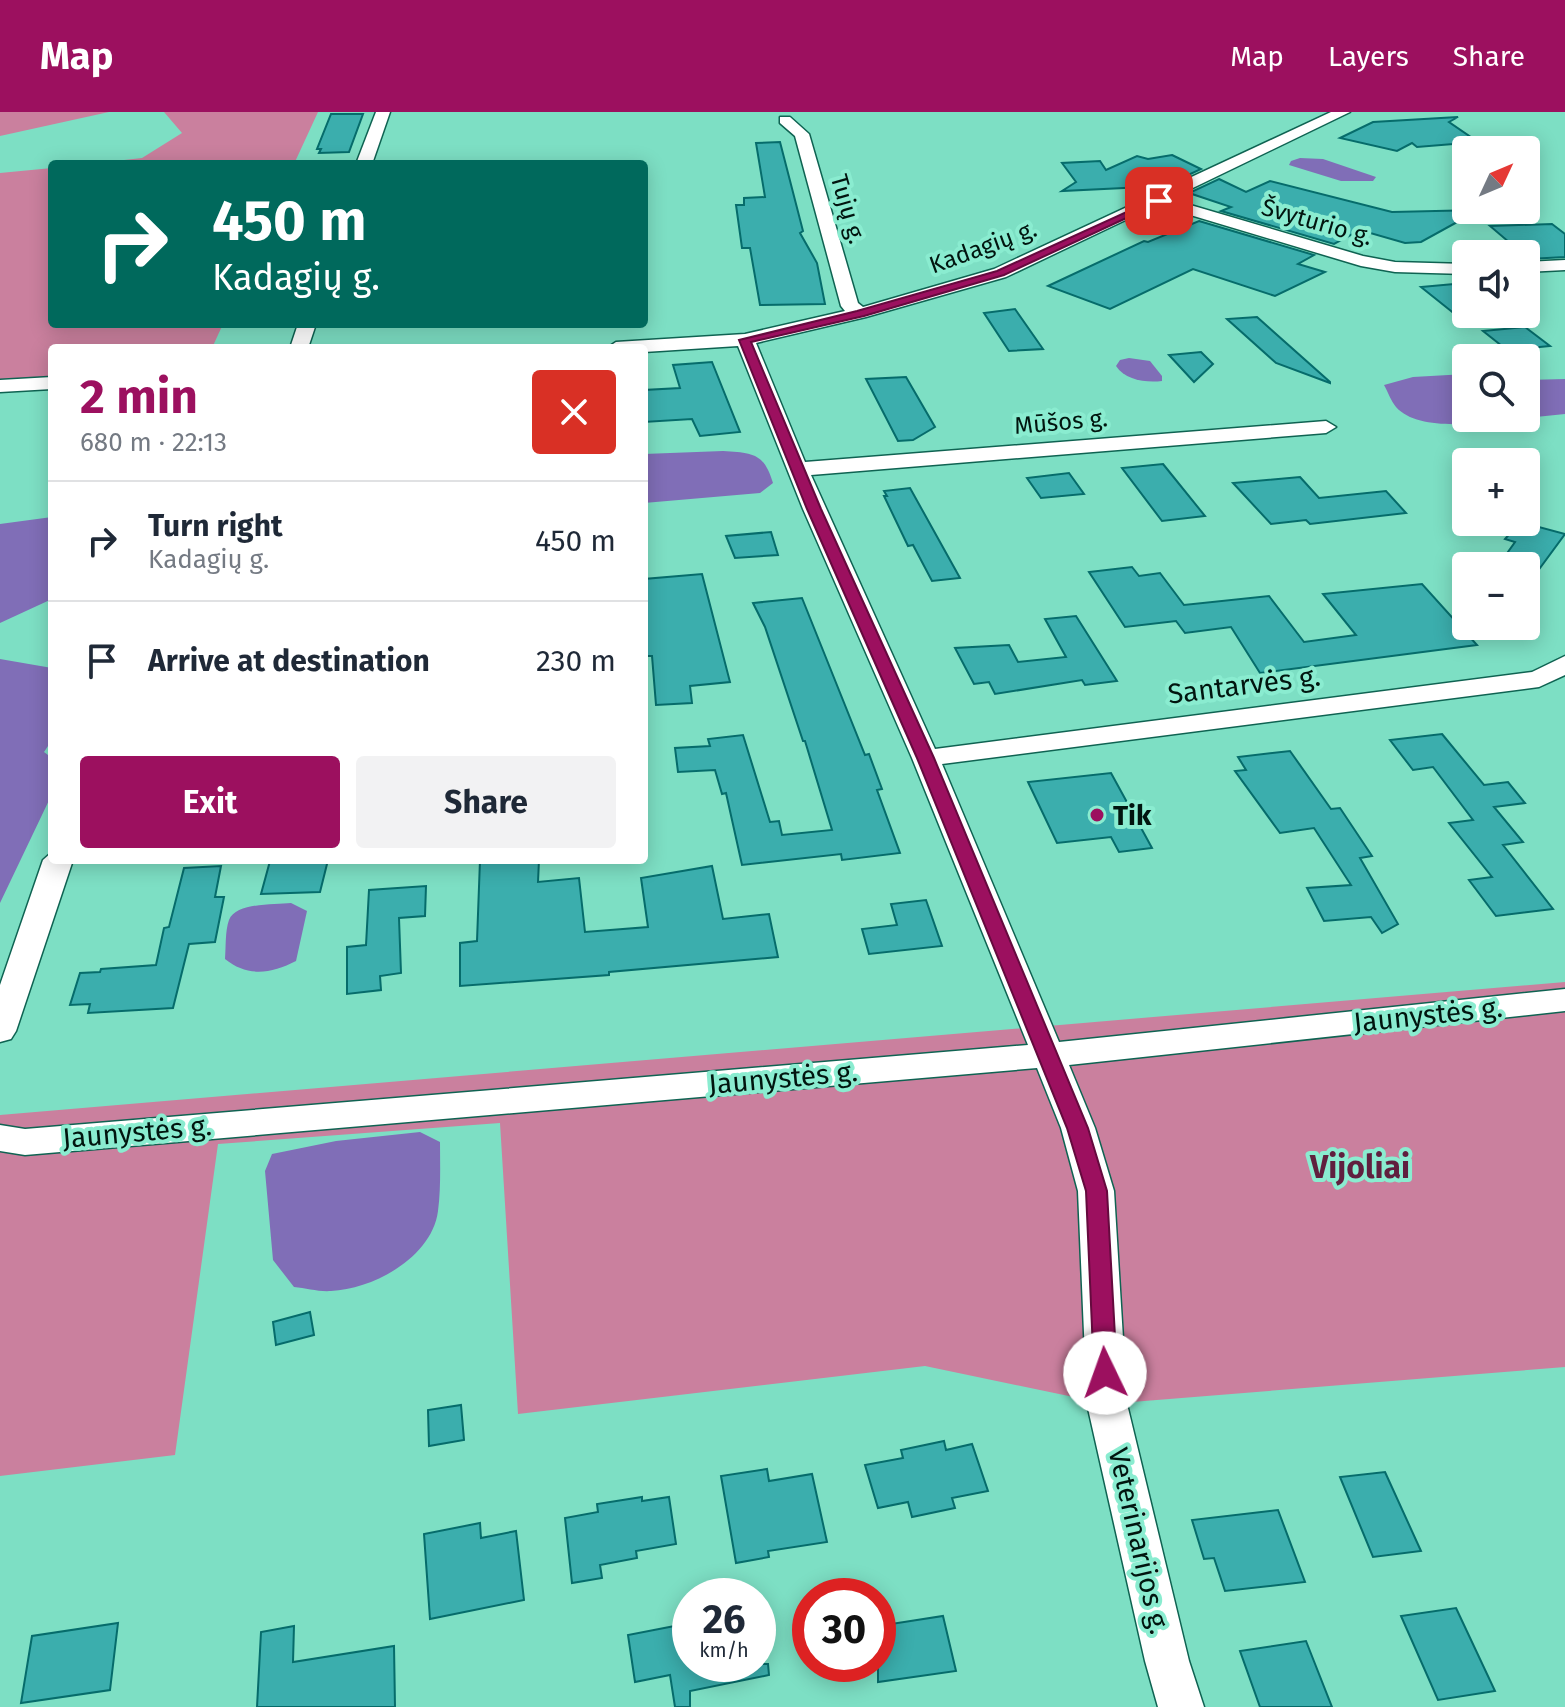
<!DOCTYPE html>
<meta charset="utf-8">
<style>
:root{--surface:#fff;--page:#f2f2f3;--text:#1f2937;--muted:#747a83;--line:#e0e1e3;--accent:#9c105f}
body{margin:0;font-family:"Fira Sans",sans-serif;background:var(--page);color:var(--text);height:100vh;display:flex;flex-direction:column;font-size:30px;white-space:nowrap}
*{box-sizing:border-box;margin:0}
p{font-size:26px;color:var(--muted)}
.icon{flex:none;width:44px;height:44px;fill:none;stroke:currentColor;stroke-width:2;stroke-linecap:round;stroke-linejoin:round}
.map{position:relative;flex:1;overflow:hidden}
.panel{position:absolute;left:48px;top:232px;width:600px;height:520px;display:flex;flex-direction:column;background:var(--surface);border-radius:8px;box-shadow:0 4px 20px #0003}
.panel>*{flex:none}
.hud{position:absolute;left:48px;top:48px;width:600px;height:168px;border-radius:8px;box-shadow:0 4px 20px #0003;background:#00695c;color:#fff;overflow:hidden}
.needle{width:52px;rotate:46deg}
.controls{position:absolute;left:1452px;top:24px;display:grid;gap:16px}
.controls a{display:grid;place-items:center;width:88px;height:88px;border-radius:8px;background:var(--surface);box-shadow:0 4px 20px #0003;font-size:40px}
.speed{position:absolute;left:672px;top:1466px;display:flex;gap:16px;font-size:40px;font-weight:700;text-align:center}
.speed>*{display:grid;place-content:center;width:104px;height:104px;border-radius:50%;background:var(--surface);box-shadow:0 4px 20px #0003;line-height:1}
.speed small{font-size:20px;font-weight:400}
.speed .limit{border:12px solid #d22;background:#fff;color:#111}
.pin{position:absolute;display:grid;place-items:center;width:68px;height:68px;color:#fff;margin:-34px;border-radius:16px;box-shadow:0 4px 12px #0006}
.me{position:absolute;width:88px;margin:-44px;rotate:357deg;stroke-linejoin:round;filter:drop-shadow(0 0 6px #0008)}
.turn{display:flex;align-items:center;gap:28px;height:168px;padding:0 32px;font-size:36px}
.turn .icon{width:104px;height:104px;stroke-width:2.5}
.turn b{display:block;font-size:56px;line-height:68px}
.round{display:grid;place-items:center;flex:none;width:84px;height:84px;border-radius:8px;background:var(--page)}
.headline{display:flex;align-items:center;justify-content:space-between;height:136px;padding:0 32px}
h1{font-size:48px;font-weight:700;line-height:60px;color:var(--accent)}
.cta{display:flex;gap:16px;margin-top:auto;padding:16px 32px}
.cta a{flex:1;height:92px;border-radius:8px;background:var(--accent);color:#fff;font-size:32px;font-weight:700;line-height:92px;text-align:center}
.cta a+a{background:var(--page);color:var(--text)}
ul{padding:0;list-style:none}
li{display:flex;align-items:center;gap:24px;height:120px;padding:0 32px;border-top:2px solid var(--line)}
li div{flex:1}
li b{display:block;font-size:30px}
li em{font-style:normal}
header{display:flex;align-items:center;gap:48px;box-sizing:border-box;height:112px;padding:0 40px;background:var(--accent);color:#fff}
header strong{font-size:38px}
nav{display:flex;gap:44px;margin-inline-start:auto;font-size:28px}
.map>svg:first-child{display:block}
</style>
<header>
<strong>Map</strong>
<nav><a>Map</a><a>Layers</a><a>Share</a></nav>
</header>
<div class="map">
<svg width="1565" height="1595" viewBox="0 0 1565 1595">
<rect width="100%" height="100%" fill="#7ddfc4"/>
<!-- green -->
<g fill="#ca809e">
<path d="M0,0h109l-109,24z"/>
<path d="M164,0h154l-24,52h-206l54,-6 40,-25z"/>
<path d="M52,56v156h171l-11,24h-160v29l-52,3v-207z"/>
<path d="M1565,870v385l-458,37 -182,-38 -407,48 -18,-291 -282,21 -43,311 -175,21v-361z"/>
</g>
<!-- water -->
<g fill="#806eb7">
<path d="M1300,46l23,1 53,18 -3,4h-32l-52,-16 2,-4z"/>
<path d="M1129,246l21,3 12,15v5c-16,2 -37,-1 -46,-15l4,-6z"/>
<path d="M1466,262v44h59c-33,3 -104,17 -129,-11 -5,-6 -8,-15 -12,-22l29,-8z"/>
<path d="M1565,267v35l-39,4v-38z"/>
<path d="M723,339c30,2 41,2 50,32l-13,10 -116,10v-49z"/>
<path d="M52,405v82l-52,24v-99z"/>
<path d="M0,547l52,9v72l-8,12 8,6v36l-52,109z"/>
<path d="M291,791l16,8 -11,50c-25,13 -49,16 -71,-2 1,-12 0,-28 4,-39 7,-18 46,-15 62,-17z"/>
<path d="M420,1020l20,10c0,22 1,47 -2,69 -6,46 -64,78 -107,80 -12,1 -25,-3 -37,-4l-21,-27 -8,-89 7,-17 64,-13z"/>
</g>
<!-- building -->
<g fill="#3baead" stroke="#066c6b" stroke-width="2">
<path d="M331,2h32l-14,38 -30,1 2,-4h-4z"/>
<path d="M1458,5l-9,5 29,20 -61,5 -5,-4 -15,8 -57,-13 33,-16z"/>
<path d="M780,30l23,89 -3,2 17,30 8,41 -65,1 -10,-57h-8l-6,-43h8v-7l21,-1 -9,-54z"/>
<path d="M1172,43l29,14 -36,17 -103,5 14,-9 -14,-19 38,-2 6,9 31,-14 11,3z"/>
<path d="M1219,67l27,13 24,-11 122,31 87,-2 -58,32 -16,1 -45,-13 -26,14 -113,-33 10,-4 -42,-14z"/>
<path d="M1199,109l115,34 -16,9 27,8 -50,24 -82,-27 -83,40 -62,-23 96,-45 4,1z"/>
<path d="M1552,112l13,10v23l-36,2 -39,-33z"/>
<path d="M1454,172l12,9v30l-45,-36z"/>
<path d="M1015,197l28,40 -34,2 -25,-38z"/>
<path d="M1257,205l73,65v1l-54,-20 -49,-44z"/>
<path d="M1525,215l25,19 -43,4 -24,-19z"/>
<path d="M1201,240l12,12 -19,18 -25,-27z"/>
<path d="M712,250l28,70 -40,4 -8,-17 -48,3v-32l36,-2 -7,-23z"/>
<path d="M906,265l29,50 -22,13 -15,1 -32,-62z"/>
<path d="M1163,352l42,52 -43,5 -40,-53z"/>
<path d="M1069,361l15,21 -43,4 -14,-20z"/>
<path d="M1300,365l19,21 67,-7 20,22 -96,11 -4,-4 -35,4 -38,-41z"/>
<path d="M910,376l50,90 -28,3 -19,-36 -5,1 -24,-50h3l-3,-5z"/>
<path d="M1520,410l45,12 -39,53v-21h-28l17,-24 -10,-3z"/>
<path d="M771,420l7,23 -43,3 -9,-22z"/>
<path d="M1132,455l7,9 21,-3 24,32 85,-9 35,46 52,-7 -33,-41 99,-10 55,61 -217,28 -29,-46 -46,6 -9,-12 -51,6 -36,-55z"/>
<path d="M702,462l28,108 -40,4 2,17 -36,2 -4,-49h-8v-77z"/>
<path d="M802,486l63,157 4,-1 13,35 -5,1 23,63 -58,7 -1,-6 -99,11 -16,-72 -4,1 -7,-24 -37,2 -3,-24 35,-2 -2,-7 35,-4 27,87 9,-1 3,14 50,-5 -27,-89h-2l-38,-114 -12,-24z"/>
<path d="M1076,504l41,65 -32,4 -3,-5 -87,14 -6,-12 -15,2 -19,-36 54,-3 9,17 48,-5 -21,-38z"/>
<path d="M1442,622l42,51 24,-3 17,21 -31,4 29,35 -20,3 50,64 -57,7 -27,-36 23,-3 -43,-54 24,-3 -40,-53 -20,3 -23,-30z"/>
<path d="M1290,639l41,58 9,-1 32,48 -12,2 38,66 -16,9 -11,-16 -47,4 -17,-33 44,-3 -37,-57 -34,5 -45,-62 11,-1 -8,-13z"/>
<path d="M1111,661l41,75 -33,4 -8,-15 -54,6 -29,-61z"/>
<path d="M328,748l-8,32 -59,2 9,-33z"/>
<path d="M480,748h59l-1,22 41,-4 6,54 63,-5 -7,-49 71,-12 11,53 46,-5 9,43 -169,15v3l-149,11v-43l17,-2z"/>
<path d="M221,754l-6,31h9l-9,45 -26,2 -16,64 -85,5 2,-9 -20,1 10,-32 20,-1 1,-3 55,-4 8,-37 5,-1 15,-59z"/>
<path d="M426,774l-1,30 -26,2 2,55 -21,3 1,14 -34,4v-47l19,-2 3,-55z"/>
<path d="M926,788l16,46 -73,8 -7,-25 35,-4 -6,-21z"/>
<path d="M310,1200l4,23 -38,10 -3,-23z"/>
<path d="M461,1293l3,35 -35,6 -1,-36z"/>
<path d="M944,1329l2,9 26,-6 16,47 -36,7 3,10 -43,9 -4,-15 -30,6 -13,-43 38,-7 -2,-8z"/>
<path d="M767,1357l2,12 43,-7 15,68 -59,9 1,6 -33,6 -15,-87z"/>
<path d="M1385,1360l36,79 -48,6 -33,-80z"/>
<path d="M642,1385v4l27,-4 7,47 -40,7 1,7 -37,7 2,13 -30,5 -7,-65 33,-6 -1,-8z"/>
<path d="M1278,1398l27,72 -80,9 -11,-33 -10,1 -12,-39z"/>
<path d="M480,1411l1,15 35,-7 8,69 -94,19 -6,-85z"/>
<path d="M1456,1496l39,83 -57,9 -37,-84z"/>
<path d="M943,1504l13,55 -78,11v-56z"/>
<path d="M118,1511l-8,67 -89,13 11,-67z"/>
<path d="M690,1511v41h78l1,11 -79,16v16h-15l-5,-32 -35,7 -7,-47z"/>
<path d="M294,1514l-1,36 101,-16 1,61h-138l4,-75z"/>
<path d="M1306,1529l26,66h-72l-20,-56z"/>
</g>
<g fill="none" stroke-linecap="round" stroke-linejoin="round">
<!-- minor casing -->
<g stroke="#0f6352" stroke-width="3">
<g id="minor">
<path d="M376,0h14l-18,52h-16z"/>
<path d="M1331,0h19l-180,87 193,57 32,6 71,2v10l-71,-2 -34,-6 -204,-61 -151,72 -140,40 -110,26 49,119 521,-41 10,6 -10,6 -515,42 124,274 597,-77 33,-16v19l-26,12 -597,77 117,278 506,-53v22l-496,54 26,63 19,63 13,213 62,257 15,46h-46l-13,-46 -58,-257 -9,-213 -17,-63 -24,-60 -1012,87 -25,-4v-26l25,4 1003,-84 -116,-287 -109,-249 -65,-163 -94,6v-4h-37l9,-6 129,-8 100,-23 -4,-5 -46,-170 -15,-13v-6h10l19,17 49,169 5,4 131,-38z"/>
<path d="M1565,148v10l-39,2v-10z"/>
<path d="M298,212h18l-8,24h-18z"/>
<path d="M52,265v12l-52,3v-12z"/>
<path d="M52,740v8h21l-57,171 -5,8 -11,3v-57l43,-125z"/>
</g>
</g>
<!-- minor -->
<use href="#minor" fill="#fff" fill-rule="evenodd"/>
</g>
<!-- route -->
<path fill="#9c105f" stroke="#650a3e" stroke-width="2" d="M1155,87l8,2 -159,74 -140,41 -113,26 70,167 113,249 154,370 19,63 10,182 -3,7 -9,3 -8,-3 -3,-7 -8,-182 -19,-63 -150,-370 -110,-249 -68,-169 118,-29 140,-40z"/>
<!-- markers -->
<circle fill="#9c105f" stroke="#8aecd0" stroke-width="3" cx="1097" cy="703" r="8"/>
<g text-anchor="middle" dominant-baseline="central" stroke-width="8" stroke-linejoin="round" paint-order="stroke">
<!-- far-street labels -->
<g font-size="24" fill="#01150f" stroke="#8aecd0">
<text transform="translate(848 97) rotate(74)">Tujų g.</text>
<text transform="translate(1317 110) rotate(16)">Švyturio g.</text>
<text transform="translate(983 135) rotate(-20)">Kadagių g.</text>
<text transform="translate(1061 310) rotate(-5)">Mūšos g.</text>
</g>
<!-- street labels -->
<g font-size="28" fill="#01150f" stroke="#8aecd0">
<text transform="translate(1244 573) rotate(-7)">Santarvės g.</text>
<text transform="translate(1428 903) rotate(-6)">Jaunystės g.</text>
<text transform="translate(783 966) rotate(-5)">Jaunystės g.</text>
<text transform="translate(137 1020) rotate(-5)">Jaunystės g.</text>
<text transform="translate(1139 1429) rotate(77)">Veterinarijos g.</text>
</g>
<!-- poi labels -->
<g font-size="28" font-weight="bold" fill="#01150f" stroke="#8aecd0" text-anchor="start">
<text x="1113" y="703">Tik</text>
</g>
<!-- quarter labels -->
<g font-size="32" font-weight="bold" fill="#601f3e" stroke="#8aecd0">
<text x="1360" y="1055">Vijoliai</text>
</g>
</g>
</svg>
<div class="controls">
<a><svg class="needle" viewBox="-14 -14 28 28"><path d="M0-13l5 13h-10z" fill="#e53935"/><path d="M0 13l5-13h-10z" fill="#747a83"/></svg></a>
<a><svg class="icon" aria-label="sound" viewBox="0 0 24 24"><path d="M4 9h4l5-4v14l-5-4H4zM17 9q2 3 0 6"/></svg></a>
<a><svg class="icon" aria-label="search" viewBox="0 0 24 24"><circle cx="10" cy="10" r="6"/><path d="M15 15l6 6"/></svg></a>
<a>+</a>
<a>−</a>
</div>
<div class="speed"><div>26<small>km/h</small></div><div class="limit">30</div></div>
<div class="pin" style="left:1159px;top:89px;background:#d93025"><svg class="icon" aria-label="arrive" viewBox="0 0 24 24"><path d="M6 21V4h12l-3 4 3 4H6"/></svg></div>
<svg class="me" style="left:1105px;top:1261px" viewBox="-20 -20 40 40"><circle r="19" fill="#fff"/><path d="M0-13L10 11 0 6-10 11z" fill="#9c105f"/></svg>
<div class="hud">
<div class="turn"><svg class="icon" aria-label="right" viewBox="0 0 24 24"><path d="M7 20v-9h11M14 6l5 5-5 5"/></svg><div><b>450 m</b>Kadagių g.</div></div>
</div>
<section class="panel">
<div class="headline"><div><h1>2 min</h1><p>680 m · 22:13</p></div><a class="round" style="background:#d93025;color:#fff"><svg class="icon" aria-label="close" viewBox="0 0 24 24"><path d="M6 6l12 12M18 6L6 18"/></svg></a></div>
<ul>
<li><svg class="icon" aria-label="right" viewBox="0 0 24 24"><path d="M7 20v-9h11M14 6l5 5-5 5"/></svg><div><b>Turn right</b><p>Kadagių g.</p></div><em>450 m</em></li>
<li><svg class="icon" aria-label="arrive" viewBox="0 0 24 24"><path d="M6 21V4h12l-3 4 3 4H6"/></svg><div><b>Arrive at destination</b></div><em>230 m</em></li>
</ul>
<div class="cta"><a>Exit</a><a>Share</a></div>
</section>
</div>
